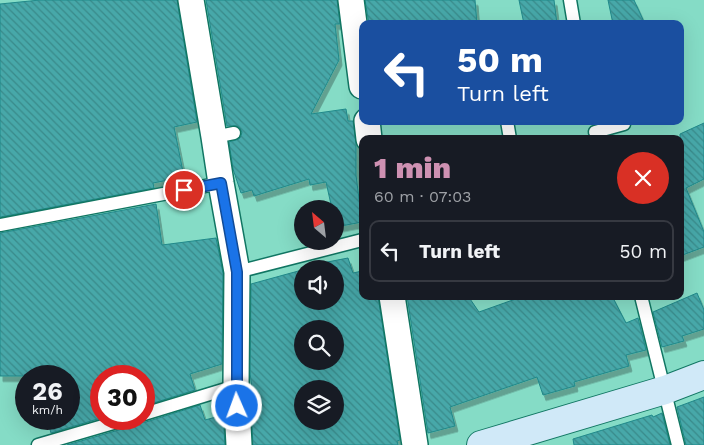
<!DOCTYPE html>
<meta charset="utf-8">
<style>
:root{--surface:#171b24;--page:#242831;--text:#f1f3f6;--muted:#9ea1a6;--line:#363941;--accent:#ce91b2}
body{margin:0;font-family:"Work Sans",sans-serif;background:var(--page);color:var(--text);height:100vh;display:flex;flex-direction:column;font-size:19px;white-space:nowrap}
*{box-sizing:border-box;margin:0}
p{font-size:16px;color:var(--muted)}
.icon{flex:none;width:28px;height:28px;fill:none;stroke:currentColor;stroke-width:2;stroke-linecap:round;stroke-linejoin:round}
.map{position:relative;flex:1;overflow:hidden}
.drawer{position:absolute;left:359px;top:135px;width:325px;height:165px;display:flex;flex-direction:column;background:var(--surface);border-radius:10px;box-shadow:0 5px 20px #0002}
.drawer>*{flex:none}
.top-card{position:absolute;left:359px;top:20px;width:325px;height:105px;border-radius:10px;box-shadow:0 5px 20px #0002;background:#1a4fa0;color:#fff;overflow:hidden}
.needle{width:32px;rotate:332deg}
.controls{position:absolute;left:294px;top:200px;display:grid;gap:10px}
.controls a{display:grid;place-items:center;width:50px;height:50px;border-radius:50%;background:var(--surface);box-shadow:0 5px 20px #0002;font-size:25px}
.speed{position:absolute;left:15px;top:365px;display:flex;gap:10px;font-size:25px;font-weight:700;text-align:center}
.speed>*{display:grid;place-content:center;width:65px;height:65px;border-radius:50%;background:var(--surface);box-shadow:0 5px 20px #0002;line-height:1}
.speed small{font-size:12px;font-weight:400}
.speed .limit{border:8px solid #d22;background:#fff;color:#111}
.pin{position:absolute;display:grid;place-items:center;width:42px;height:42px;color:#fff;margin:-21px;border:2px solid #fff;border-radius:50%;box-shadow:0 1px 5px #0007}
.me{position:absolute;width:55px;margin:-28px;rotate:358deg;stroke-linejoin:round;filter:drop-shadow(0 0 4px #0008)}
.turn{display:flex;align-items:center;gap:18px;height:105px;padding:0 15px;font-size:22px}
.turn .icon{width:65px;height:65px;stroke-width:2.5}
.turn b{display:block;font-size:35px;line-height:42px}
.round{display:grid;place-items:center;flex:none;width:52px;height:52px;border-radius:26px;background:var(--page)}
.head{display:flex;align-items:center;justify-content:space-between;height:85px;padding:0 15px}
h1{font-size:30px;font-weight:800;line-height:38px;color:var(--accent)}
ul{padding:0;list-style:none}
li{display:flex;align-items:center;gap:15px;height:62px;margin:0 10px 8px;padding:0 5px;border:2px solid var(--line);border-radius:10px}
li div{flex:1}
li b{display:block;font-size:19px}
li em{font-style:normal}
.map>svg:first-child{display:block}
</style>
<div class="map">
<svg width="704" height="445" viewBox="0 0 704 445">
<defs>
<pattern id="building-back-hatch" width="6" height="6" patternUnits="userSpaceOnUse" patternTransform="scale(1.25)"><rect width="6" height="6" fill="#47a8a9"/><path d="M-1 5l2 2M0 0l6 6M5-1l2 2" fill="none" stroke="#3a8a8a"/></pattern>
<filter id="shadow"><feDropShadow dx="3" dy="5.5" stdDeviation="0" flood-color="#0004"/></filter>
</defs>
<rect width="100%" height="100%" fill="#85dcc6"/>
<!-- building -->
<g fill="url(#building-back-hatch)" stroke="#20898a" fill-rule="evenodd" filter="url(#shadow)">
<path d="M40,0h137l20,122 -23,5 10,50 -31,6 1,5 -154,29v-213z"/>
<path d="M206,0h131l3,24h-5l4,36 -28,54 35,-5 2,12h5l3,22v32l6,47 -26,5 -1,-5v-13h-3l-6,-27 -16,3 -1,-6 -55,17 -2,-6 -11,3 -8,-24 -4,-27 10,-3 2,-3 1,-4 -2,-4 -3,-2h-10z"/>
<path d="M365,0h110l2,24h-108z"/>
<path d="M519,0h35l3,24h-33z"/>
<path d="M608,0h26l11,24h-32z"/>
<path d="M704,123v56l-18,9 18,44v15l-24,9v-122z"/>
<path d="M156,204l6,41 54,-7 7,35 -1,91 -32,10 5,16 -51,16v-30h-43v42l-50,15 -4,-14h22v-43h-69v-143z"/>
<path d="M348,258l5,15 9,-2v25h16l22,144 -3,1 1,4h-145l-2,-39 3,-1 -4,-32 1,-89 51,-14v31h33v-32h-27l8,-2 1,-3zM302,329h33v32h-33zM302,389h33v32h-33z"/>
<path d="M697,293l7,17v19l-22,7 2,5 -22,6 -9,-35z"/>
<path d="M407,296h61l11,16 45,-16h88l14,27 12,-5 8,32 -20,5 3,11 -55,16 1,4 -32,9 -6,-18 -87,30 5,19 -27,7z"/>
<path d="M704,397v48h-18l-9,-38z"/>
<path d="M200,405l5,15 18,-5 2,30h-158l62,-18 4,-3 2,-5h3l4,3h4z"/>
<path d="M662,413l8,32h-96l-1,-6 79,-24 1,2z"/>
</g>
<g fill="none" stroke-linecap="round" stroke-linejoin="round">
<!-- lane casing -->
<g stroke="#117663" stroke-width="15">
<g id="lane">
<path d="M570,0l4,24"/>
<path d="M507,121l3,18"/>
<path d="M595,132l29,-8"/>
<path d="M214,137l20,-4"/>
<path d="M0,225l221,-42"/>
<path d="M237,272l125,-32"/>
<path d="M641,296l37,149"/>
<path d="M144,414l92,-28"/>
<path d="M38,445l89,-26"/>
</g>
</g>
<!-- street casing -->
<g stroke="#117663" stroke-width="28">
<g id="street">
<path d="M191,0l23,137 7,46 16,89 -1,114 3,59"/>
<path d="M351,0l11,86"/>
<path d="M367,121l2,18"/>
<path d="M392,296l23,149"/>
</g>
</g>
<!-- secondary casing -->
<g stroke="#117663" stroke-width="30">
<path id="secondary" d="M481,445l184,-55 39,-15"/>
</g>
<!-- lane -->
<use href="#lane" stroke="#fff" stroke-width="12"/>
<!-- street -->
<use href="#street" stroke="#fff" stroke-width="25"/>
<!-- secondary -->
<use href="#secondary" stroke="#d0e9f8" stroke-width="28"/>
</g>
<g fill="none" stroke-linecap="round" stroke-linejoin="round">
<!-- route casing -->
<g stroke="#114b97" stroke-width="12">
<path id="route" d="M184,190l37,-7 16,89v134"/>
</g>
<!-- route -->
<use href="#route" stroke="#1a73e8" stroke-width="9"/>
</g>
</svg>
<div class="controls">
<a><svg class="needle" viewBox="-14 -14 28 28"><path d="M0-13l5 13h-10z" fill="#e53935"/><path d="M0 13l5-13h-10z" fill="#9ea1a6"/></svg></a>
<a><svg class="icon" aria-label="sound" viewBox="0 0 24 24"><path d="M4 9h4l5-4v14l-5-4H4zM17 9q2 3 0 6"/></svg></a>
<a><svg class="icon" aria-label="search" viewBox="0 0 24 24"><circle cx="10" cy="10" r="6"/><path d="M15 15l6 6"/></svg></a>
<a><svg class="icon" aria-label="layers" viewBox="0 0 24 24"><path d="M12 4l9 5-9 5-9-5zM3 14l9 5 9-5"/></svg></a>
</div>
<div class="speed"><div>26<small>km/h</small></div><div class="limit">30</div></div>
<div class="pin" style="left:184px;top:190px;background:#d93025"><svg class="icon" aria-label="arrive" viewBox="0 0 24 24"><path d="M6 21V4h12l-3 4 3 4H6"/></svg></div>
<svg class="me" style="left:237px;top:406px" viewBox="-20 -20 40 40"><circle r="17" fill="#1a73e8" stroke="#fff" stroke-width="3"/><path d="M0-11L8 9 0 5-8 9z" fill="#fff"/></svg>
<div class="top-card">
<div class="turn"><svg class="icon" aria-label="left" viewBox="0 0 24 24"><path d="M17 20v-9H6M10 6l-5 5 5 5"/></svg><div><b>50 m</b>Turn left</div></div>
</div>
<section class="drawer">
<div class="head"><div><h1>1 min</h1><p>60 m · 07:03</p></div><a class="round" style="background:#d93025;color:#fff"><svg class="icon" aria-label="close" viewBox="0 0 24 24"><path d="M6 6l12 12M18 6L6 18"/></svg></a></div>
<ul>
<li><svg class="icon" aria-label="left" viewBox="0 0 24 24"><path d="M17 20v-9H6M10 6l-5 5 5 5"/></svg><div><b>Turn left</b></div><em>50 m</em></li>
</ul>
</section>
</div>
